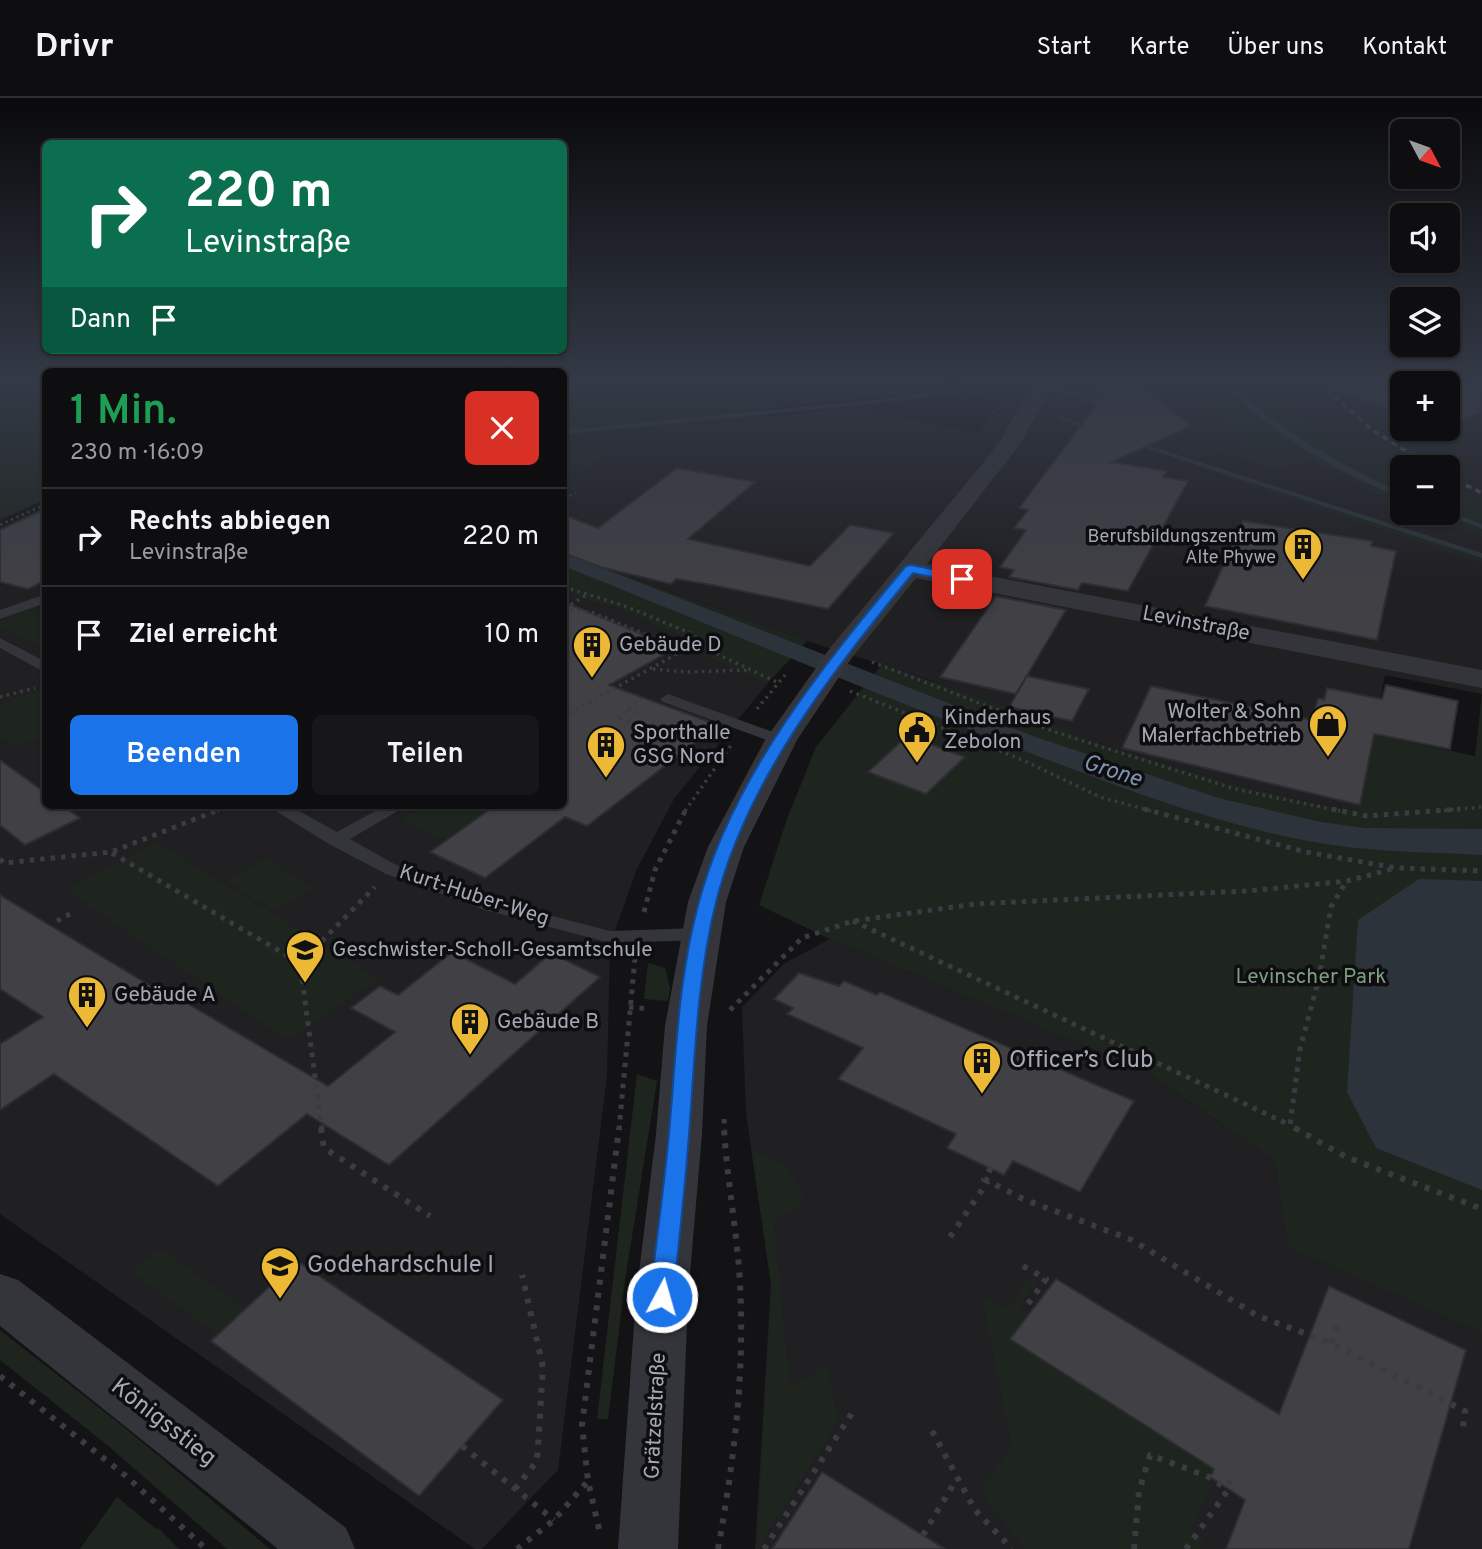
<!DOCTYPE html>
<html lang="de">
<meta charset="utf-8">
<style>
:root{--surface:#0e0e10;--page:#171719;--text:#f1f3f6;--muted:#9b9c9f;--line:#2e2e30;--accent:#1a73e8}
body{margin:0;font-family:Overpass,sans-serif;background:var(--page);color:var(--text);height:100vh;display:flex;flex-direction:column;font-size:26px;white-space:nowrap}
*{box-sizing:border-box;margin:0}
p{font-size:23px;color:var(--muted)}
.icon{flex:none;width:38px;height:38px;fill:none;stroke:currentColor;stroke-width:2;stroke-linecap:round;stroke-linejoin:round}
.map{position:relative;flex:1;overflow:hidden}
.side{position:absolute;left:42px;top:270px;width:525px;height:441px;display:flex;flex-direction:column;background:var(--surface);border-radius:10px;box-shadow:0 2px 5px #0004,0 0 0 2px var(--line)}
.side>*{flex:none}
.top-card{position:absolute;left:42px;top:42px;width:525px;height:214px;border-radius:10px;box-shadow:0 2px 5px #0004,0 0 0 2px var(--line);background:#0b6e4f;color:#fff;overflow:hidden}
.needle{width:46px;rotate:131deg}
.controls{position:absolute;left:1390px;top:21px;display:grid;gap:14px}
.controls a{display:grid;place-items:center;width:70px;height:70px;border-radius:10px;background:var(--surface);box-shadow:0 2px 5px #0004,0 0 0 2px var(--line);font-size:35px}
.pin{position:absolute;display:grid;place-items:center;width:60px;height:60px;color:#fff;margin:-30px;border-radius:14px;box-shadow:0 4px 10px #0006}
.me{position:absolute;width:77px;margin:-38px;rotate:6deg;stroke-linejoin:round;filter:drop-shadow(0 0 5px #0008)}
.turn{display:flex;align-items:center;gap:24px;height:147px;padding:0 28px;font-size:32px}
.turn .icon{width:91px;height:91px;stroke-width:2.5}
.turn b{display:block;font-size:49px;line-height:60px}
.then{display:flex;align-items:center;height:66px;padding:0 28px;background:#0003;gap:14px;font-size:26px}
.round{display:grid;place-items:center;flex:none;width:74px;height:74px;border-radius:10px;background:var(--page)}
.overview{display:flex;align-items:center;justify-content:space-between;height:119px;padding:0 28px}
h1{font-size:42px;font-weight:600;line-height:52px;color:#1e9e55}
.primary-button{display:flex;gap:14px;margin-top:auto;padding:14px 28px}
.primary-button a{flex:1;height:80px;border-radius:10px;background:var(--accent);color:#fff;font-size:28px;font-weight:600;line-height:80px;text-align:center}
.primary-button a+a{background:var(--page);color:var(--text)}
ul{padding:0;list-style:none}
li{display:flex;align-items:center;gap:21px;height:98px;padding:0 28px;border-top:2px solid var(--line)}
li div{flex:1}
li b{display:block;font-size:26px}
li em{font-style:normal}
header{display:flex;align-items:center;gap:42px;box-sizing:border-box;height:98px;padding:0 35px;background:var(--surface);border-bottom:2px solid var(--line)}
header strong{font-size:33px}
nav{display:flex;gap:38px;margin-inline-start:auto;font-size:24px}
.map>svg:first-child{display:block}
</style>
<header>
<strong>Drivr</strong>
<nav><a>Start</a><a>Karte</a><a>Über uns</a><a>Kontakt</a></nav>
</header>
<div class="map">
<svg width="1482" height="1451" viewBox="0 0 1482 1451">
<rect width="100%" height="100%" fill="#131315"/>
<!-- built -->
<g fill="#201f22" fill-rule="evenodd">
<path d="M958,284h524v312l-97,-19 -26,136 -46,-8 -82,-20 -134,-40 -172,-65 -118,-37 -243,-88v-116l292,-29 122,26 30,-41 -22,-2zM1402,285h45v46h-45zM1402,369h45v46h-45z"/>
<path d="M45,409l1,298h518v-214l24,10 28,7 67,29 30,23 54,24 -93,115 -37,70 -27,75 -3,132 -49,394 -76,79h-7l-475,-335v-686z"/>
<path d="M830,841l315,132 129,89 16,87 192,86v216h-727l16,-265 -25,-171 -4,-106 43,-44z"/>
</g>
<!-- green -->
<g fill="#1e251f">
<path d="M0,284h45l1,117 -46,21z"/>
<path d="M564,284h375l15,5 -221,26 16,5 -185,19z"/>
<path d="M1179,284h71l25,21 64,36h30l47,28h-14v38l-91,-44 -36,8 -79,-25 48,7 7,-3z"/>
<path d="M601,355l6,2 -23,17 -20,3v-18z"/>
<path d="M1194,369l39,5 249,81v10z"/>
<path d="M1447,386l35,17v36l-63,-24h28z"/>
<path d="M564,455l243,88 -40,43 -54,-24 -30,-23 -67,-29 -28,-7 -24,-10z"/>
<path d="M29,512l16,9v31l-45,-24v-5z"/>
<path d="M882,566l125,43 90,36 134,40 82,20 45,8 16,-76 101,21 7,-62v639l-193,-86 -15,-87 -129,-89 -315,-132 -71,-34 28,-86 29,-72z"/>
<path d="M45,589v48l-28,12 -17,-11v-31z"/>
<path d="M426,707h70l-50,35 -46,-21z"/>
<path d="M155,744l223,136 -90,63 -222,-151z"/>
<path d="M265,760l48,30 -39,23 -48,-31z"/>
<path d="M648,865l17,5 5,20 -2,13 -24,-2z"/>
<path d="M637,976l20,7 -32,199 -17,139h-11z"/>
<path d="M752,1056c32,1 42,21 53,47l-31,21 16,167 37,-25 11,58 -81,127 14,-265z"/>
<path d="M160,1150l85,61 -28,25 -85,-62z"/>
<path d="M1029,1178l10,5 -20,25 10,7 -18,26 203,130 -4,8 1,11 -21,43 15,8 -4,10h-175l-33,-39 -11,-24 30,-38 -31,-154 28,14z"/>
<path d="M0,1232l125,98 145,121h-43l-120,-104 -107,-85z"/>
<path d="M117,1399l39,32 2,-1 21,21h-99z"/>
</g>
<!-- water -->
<g fill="#2c333a">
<path d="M564,455l466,182 192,64 99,23 44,6 117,1v26c-58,-3 -116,-3 -174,-14 -103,-19 -209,-62 -307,-99 -147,-57 -292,-117 -437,-176z"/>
<path d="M1419,781l63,2v309l-106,-42 -29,-56 11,-172z"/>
</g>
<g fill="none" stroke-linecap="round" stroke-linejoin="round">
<!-- stream -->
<g fill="#2c333a" fill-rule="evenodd">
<path d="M1219,284h7c54,46 111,83 176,110v5c-67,-23 -132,-67 -183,-115z"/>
<path d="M969,289l21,9 -3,2 -19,-7 -96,13 -308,30v-4l308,-30z"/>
<path d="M1062,319l33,11 1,1 -3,2 -33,-11 -1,-1z"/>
<path d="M1135,343l347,112v5l-349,-114 -1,-1z"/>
<path d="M1447,413l35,13v5l-40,-16h5z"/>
</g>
</g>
<!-- building -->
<g fill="#404045" stroke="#2e2d31" stroke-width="2">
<path d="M1108,284h29l54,44 -80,36 56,9 -4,6 25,4 -60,110 -46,-8 -4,7 -69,-13 5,-7 -14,-3 26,-37 -12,-2 14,-18 -9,-2 78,-104 -22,-7 22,2 6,-4z"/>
<path d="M1328,284h154v30l-35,13v-42h-45v29l-75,-23z"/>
<path d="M677,370l78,14 -67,57 122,27 40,-41 44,8 -66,76 -116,-24 -36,-6 -5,5 -71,-17 -36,-14v-38l34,13z"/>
<path d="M46,411v71l-18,9 -28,-7v-52z"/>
<path d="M1243,423l129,20 -1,5 25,5 -19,89 -172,-34z"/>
<path d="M996,498l70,14 -50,84 -76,-17z"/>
<path d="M564,504l112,46 -67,37 109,40 -131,101 -22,-9 -80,61 -55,-26 66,-47h68z"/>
<path d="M1027,578l62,13 -17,32 -63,-14z"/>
<path d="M1386,587l72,16 -8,48 -76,-15 -14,71 -238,-57 29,-62 161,34 6,-22 6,2 3,-12 55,11z"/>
<path d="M907,638l31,11 27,10 -39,37 -58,-22z"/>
<path d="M0,662l46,33v12h16l18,13 -55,27 -25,-20z"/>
<path d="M0,797l164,99 2,-3 162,95 67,-54 -44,-24 29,-22 18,9 54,-43 63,32 36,-31 49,24 -211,188 -82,-51 -89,72 -164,-112 -54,36v-66l43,-27 -43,-28z"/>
<path d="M799,875l40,13 5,-5 33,14 3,-3 254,109 -54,91 -67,-31 -9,14 -57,-27 9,-14 -118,-55 25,-31 -76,-34 6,-6 -19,-9z"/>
<path d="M297,1163l206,139 -84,96 -208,-155z"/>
<path d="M1056,1181l223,135 50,-128 137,64 -57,199h-183l19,-49 -35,-23 4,-8 -204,-130z"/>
<path d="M822,1374l123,77h-173z"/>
</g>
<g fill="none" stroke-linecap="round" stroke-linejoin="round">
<!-- path-far3 -->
<g stroke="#3b3c41" stroke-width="2.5" stroke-dasharray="2.5 3.5" stroke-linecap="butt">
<path d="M993,315l2,-15 16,-16"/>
<path d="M564,400l12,-5"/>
<path d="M0,427l46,-21"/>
</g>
<!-- path-far2 -->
<g stroke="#3b3c41" stroke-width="3.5" stroke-dasharray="2.5 4.5" stroke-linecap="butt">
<path d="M564,489l61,19 65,27 29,22 60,28"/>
<path d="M565,510l20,-12"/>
<path d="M564,511l30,4 90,37"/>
<path d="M872,564l186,71 177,56 105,22"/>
<path d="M653,571l33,3 63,-2"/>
<path d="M850,593l175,70 75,36 51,14"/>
<path d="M0,599l35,-9"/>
<path d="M757,611l28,-34"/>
<path d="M627,612l12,5"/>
<path d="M564,618l120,-66"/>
<path d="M629,624l-12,-4 25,-19"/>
<path d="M46,638v5"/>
<path d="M217,713l14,-6"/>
<path d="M685,713l47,-67"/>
<path d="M1437,713l45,-4"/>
</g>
<!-- path-far1 -->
<g stroke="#3b3c41" stroke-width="5" stroke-dasharray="4.5 6" stroke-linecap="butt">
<path d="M1144,711l162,43 91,16 85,3"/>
<path d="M1332,711l35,7 93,-7"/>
<path d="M112,755l188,110"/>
<path d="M0,761l4,4 107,-11 110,-43"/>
<path d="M644,814l11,-42 31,-61"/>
<path d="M57,823l13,-7"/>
<path d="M853,823l437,204"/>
<path d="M629,909l21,2"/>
<path d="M730,912l72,-72 51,-17 122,-17 273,-13 99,-10 45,-12"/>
<path d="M724,1021l1,11"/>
<path d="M322,1032l-22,-167 75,-76"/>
<path d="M619,1032l16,-172"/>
<path d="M1298,1032l-8,-5 10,-76 19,-71 12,-71 15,-25"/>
</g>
<!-- path -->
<g stroke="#3b3c41" stroke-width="6" stroke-dasharray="5 8" stroke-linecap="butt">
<path d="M321,1030l3,20 106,68"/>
<path d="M1295,1030l51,29 136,52"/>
<path d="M991,1070l-7,11 39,20 109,41 126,76 73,27 134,68 -2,16"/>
<path d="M950,1139l38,-56"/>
<path d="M1023,1168l23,13 -19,26 5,4"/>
<path d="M1331,1245l7,-20"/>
<path d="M0,1278l126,100 80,73"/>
<path d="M932,1333l43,79 37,39"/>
<path d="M462,1348l92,74"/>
<path d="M515,1391l22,-28 6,-94 -21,-92"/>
<path d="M599,1431l-11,-48 -6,-56 37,-297"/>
<path d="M923,1437l33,-55"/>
<path d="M517,1451l37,-29 33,-38"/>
<path d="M718,1451c16,-88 27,-177 22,-266 -3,-52 -13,-103 -16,-155"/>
<path d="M764,1451l90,-139"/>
<path d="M1134,1451l5,-58 11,-36 59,22 19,13"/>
<path d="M1186,1451l42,-59 2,-10"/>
</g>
<!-- service -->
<g fill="#34353a" fill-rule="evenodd">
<path d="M1096,284h10l-5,12 -5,3 -55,-6 -5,-3 5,-3 51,6z"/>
<path d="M46,496v9l-46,16v-9z"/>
<path d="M0,540l46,24v11l-46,-25z"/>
<path d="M668,596l119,43 2,3 -8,5 -6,-2 -112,-41 -3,-3z"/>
<path d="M266,707h22l49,27 49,-27h22l-58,34 48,27 100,36 112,29 91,-3 7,2 3,4 -3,4 -7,2 -91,3 -125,-33 -99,-36 -57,-30z"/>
</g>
<!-- minor -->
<g fill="#34353a" fill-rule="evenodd">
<path d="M1034,284h20l-34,62 -93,120 555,106v18l-566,-110 -65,81 -54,81 -53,107 -18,55 -19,124 -5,108 -14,163 -10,252h-60l18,-252 20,-163 9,-108 23,-124 20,-55 57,-107 65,-92 153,-185 19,-25z"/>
<path d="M0,1176l18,6 328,248 9,21h-77l-278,-223z"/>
</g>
<!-- rail -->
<g stroke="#4a4b51" stroke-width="3.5" stroke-dasharray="6 4.5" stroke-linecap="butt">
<path d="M1319,284l52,47 60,38"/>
<path d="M1447,378l35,17"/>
</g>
</g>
<!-- sky -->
<linearGradient id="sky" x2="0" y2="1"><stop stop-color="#0a0a0c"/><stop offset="0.58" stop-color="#333946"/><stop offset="1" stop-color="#333946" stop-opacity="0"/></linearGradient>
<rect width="1482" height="488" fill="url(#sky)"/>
<!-- route -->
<path fill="#1a73e8" stroke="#114b97" stroke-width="2" d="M911,467l51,10 7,4 -7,4 -49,-10c-79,97 -166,205 -197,329 -19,76 -21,154 -27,232 -4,54 -10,109 -16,163l-3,7 -8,3 -8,-3 -4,-7c6,-54 14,-109 19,-163 7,-78 9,-156 30,-232 33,-125 125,-238 207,-336z"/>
<!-- icons -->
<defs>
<g id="building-pin" transform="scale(2.0125)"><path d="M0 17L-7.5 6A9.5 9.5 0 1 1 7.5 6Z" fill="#ebb936" stroke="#0e0e10"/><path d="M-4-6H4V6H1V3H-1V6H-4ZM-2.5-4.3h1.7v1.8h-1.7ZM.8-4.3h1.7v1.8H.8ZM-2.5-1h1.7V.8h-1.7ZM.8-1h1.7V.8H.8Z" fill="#111"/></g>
<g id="shop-pin" transform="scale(2.0125)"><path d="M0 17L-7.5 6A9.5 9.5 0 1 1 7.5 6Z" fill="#ebb936" stroke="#0e0e10"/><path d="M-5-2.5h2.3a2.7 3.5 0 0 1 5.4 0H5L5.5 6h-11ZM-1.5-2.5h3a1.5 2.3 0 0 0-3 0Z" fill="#111"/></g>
<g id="civic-pin" transform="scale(2.0125)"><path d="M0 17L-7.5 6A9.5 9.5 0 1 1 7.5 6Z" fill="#ebb936" stroke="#0e0e10"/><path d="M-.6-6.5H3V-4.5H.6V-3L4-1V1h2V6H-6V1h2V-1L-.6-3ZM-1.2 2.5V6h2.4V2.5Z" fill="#111"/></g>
<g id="school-pin" transform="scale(2.0125)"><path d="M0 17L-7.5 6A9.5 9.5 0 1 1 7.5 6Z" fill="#ebb936" stroke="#0e0e10"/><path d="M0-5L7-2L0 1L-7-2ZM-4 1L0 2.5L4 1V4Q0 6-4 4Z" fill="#111"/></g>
</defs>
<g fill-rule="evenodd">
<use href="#building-pin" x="1303" y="449"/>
<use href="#building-pin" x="592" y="547"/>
<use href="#shop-pin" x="1328" y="626"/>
<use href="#civic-pin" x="917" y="632"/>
<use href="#building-pin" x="606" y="647"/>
<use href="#school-pin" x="305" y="852"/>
<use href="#building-pin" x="87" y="897"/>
<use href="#building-pin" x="470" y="924"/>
<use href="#building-pin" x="982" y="963"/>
<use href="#school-pin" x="280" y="1168"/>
</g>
<g text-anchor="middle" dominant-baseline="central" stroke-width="7" stroke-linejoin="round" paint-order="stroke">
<!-- far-poi labels -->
<g font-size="18" fill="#a5a9b5" stroke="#0e0e10" text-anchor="end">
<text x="1276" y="439">Berufsbildungszentrum<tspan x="1276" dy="21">Alte Phywe</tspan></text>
</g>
<!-- street labels -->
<g font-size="21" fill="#a5a9b5" stroke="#0e0e10">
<text transform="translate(1196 526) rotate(11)">Levinstraße</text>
<text transform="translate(474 798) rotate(18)">Kurt-Huber-Weg</text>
<text transform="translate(656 1318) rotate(-87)">Grätzelstraße</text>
</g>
<!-- poi labels -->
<g font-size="21" fill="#a5a9b5" stroke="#0e0e10" text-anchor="start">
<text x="619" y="547">Gebäude D</text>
<text x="1301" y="614" text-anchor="end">Wolter &amp; Sohn<tspan x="1301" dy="24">Malerfachbetrieb</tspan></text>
<text x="944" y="620">Kinderhaus<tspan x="944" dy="24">Zebolon</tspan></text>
<text x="633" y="635">Sporthalle<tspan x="633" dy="24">GSG Nord</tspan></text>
<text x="332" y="852">Geschwister-Scholl-Gesamtschule</text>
<text x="114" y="897">Gebäude A</text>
<text x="497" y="924">Gebäude B</text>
</g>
<!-- park labels -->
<g font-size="21" fill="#7d9f81" stroke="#0e0e10">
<text x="1311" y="879">Levinscher Park</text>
</g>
<!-- water labels -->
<g font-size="23" font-style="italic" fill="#7d95af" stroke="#0e0e10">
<text transform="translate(1112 674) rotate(18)">Grone</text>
</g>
<!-- near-poi labels -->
<g font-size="24" fill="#a5a9b5" stroke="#0e0e10" text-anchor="start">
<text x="1009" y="963">Officer’s Club</text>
<text x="307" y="1168">Godehardschule I</text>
</g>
<!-- near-street labels -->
<g font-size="24" fill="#a5a9b5" stroke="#0e0e10">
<text transform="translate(163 1325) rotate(38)">Königsstieg</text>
</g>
</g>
</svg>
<div class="controls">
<a><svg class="needle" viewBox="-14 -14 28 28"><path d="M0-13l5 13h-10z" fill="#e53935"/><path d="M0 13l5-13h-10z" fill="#9b9c9f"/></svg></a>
<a><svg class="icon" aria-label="sound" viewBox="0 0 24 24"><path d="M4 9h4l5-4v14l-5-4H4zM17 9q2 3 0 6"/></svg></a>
<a><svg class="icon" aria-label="layers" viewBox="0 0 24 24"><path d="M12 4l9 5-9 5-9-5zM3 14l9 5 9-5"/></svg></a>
<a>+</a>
<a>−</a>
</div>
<div class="pin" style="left:962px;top:481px;background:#d93025"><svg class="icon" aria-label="arrive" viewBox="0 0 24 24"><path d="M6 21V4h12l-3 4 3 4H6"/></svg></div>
<svg class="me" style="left:662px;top:1199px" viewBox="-20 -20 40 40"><circle r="17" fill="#1a73e8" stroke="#fff" stroke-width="3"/><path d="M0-11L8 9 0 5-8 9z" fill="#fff"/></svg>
<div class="top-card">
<div class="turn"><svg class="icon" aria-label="right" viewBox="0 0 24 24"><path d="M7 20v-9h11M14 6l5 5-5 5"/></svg><div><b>220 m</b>Levinstraße</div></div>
<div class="then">Dann<svg class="icon" aria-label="arrive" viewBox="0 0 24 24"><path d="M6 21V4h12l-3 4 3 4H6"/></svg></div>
</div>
<section class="side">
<div class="overview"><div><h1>1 Min.</h1><p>230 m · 16:09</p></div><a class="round" style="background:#d93025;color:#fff"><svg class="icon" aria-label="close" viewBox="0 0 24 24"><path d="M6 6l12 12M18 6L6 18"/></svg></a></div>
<ul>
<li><svg class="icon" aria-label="right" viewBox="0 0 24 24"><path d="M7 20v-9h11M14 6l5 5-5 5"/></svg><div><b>Rechts abbiegen</b><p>Levinstraße</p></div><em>220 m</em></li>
<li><svg class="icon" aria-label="arrive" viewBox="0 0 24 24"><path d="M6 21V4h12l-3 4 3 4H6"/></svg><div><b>Ziel erreicht</b></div><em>10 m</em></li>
</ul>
<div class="primary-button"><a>Beenden</a><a>Teilen</a></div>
</section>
</div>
